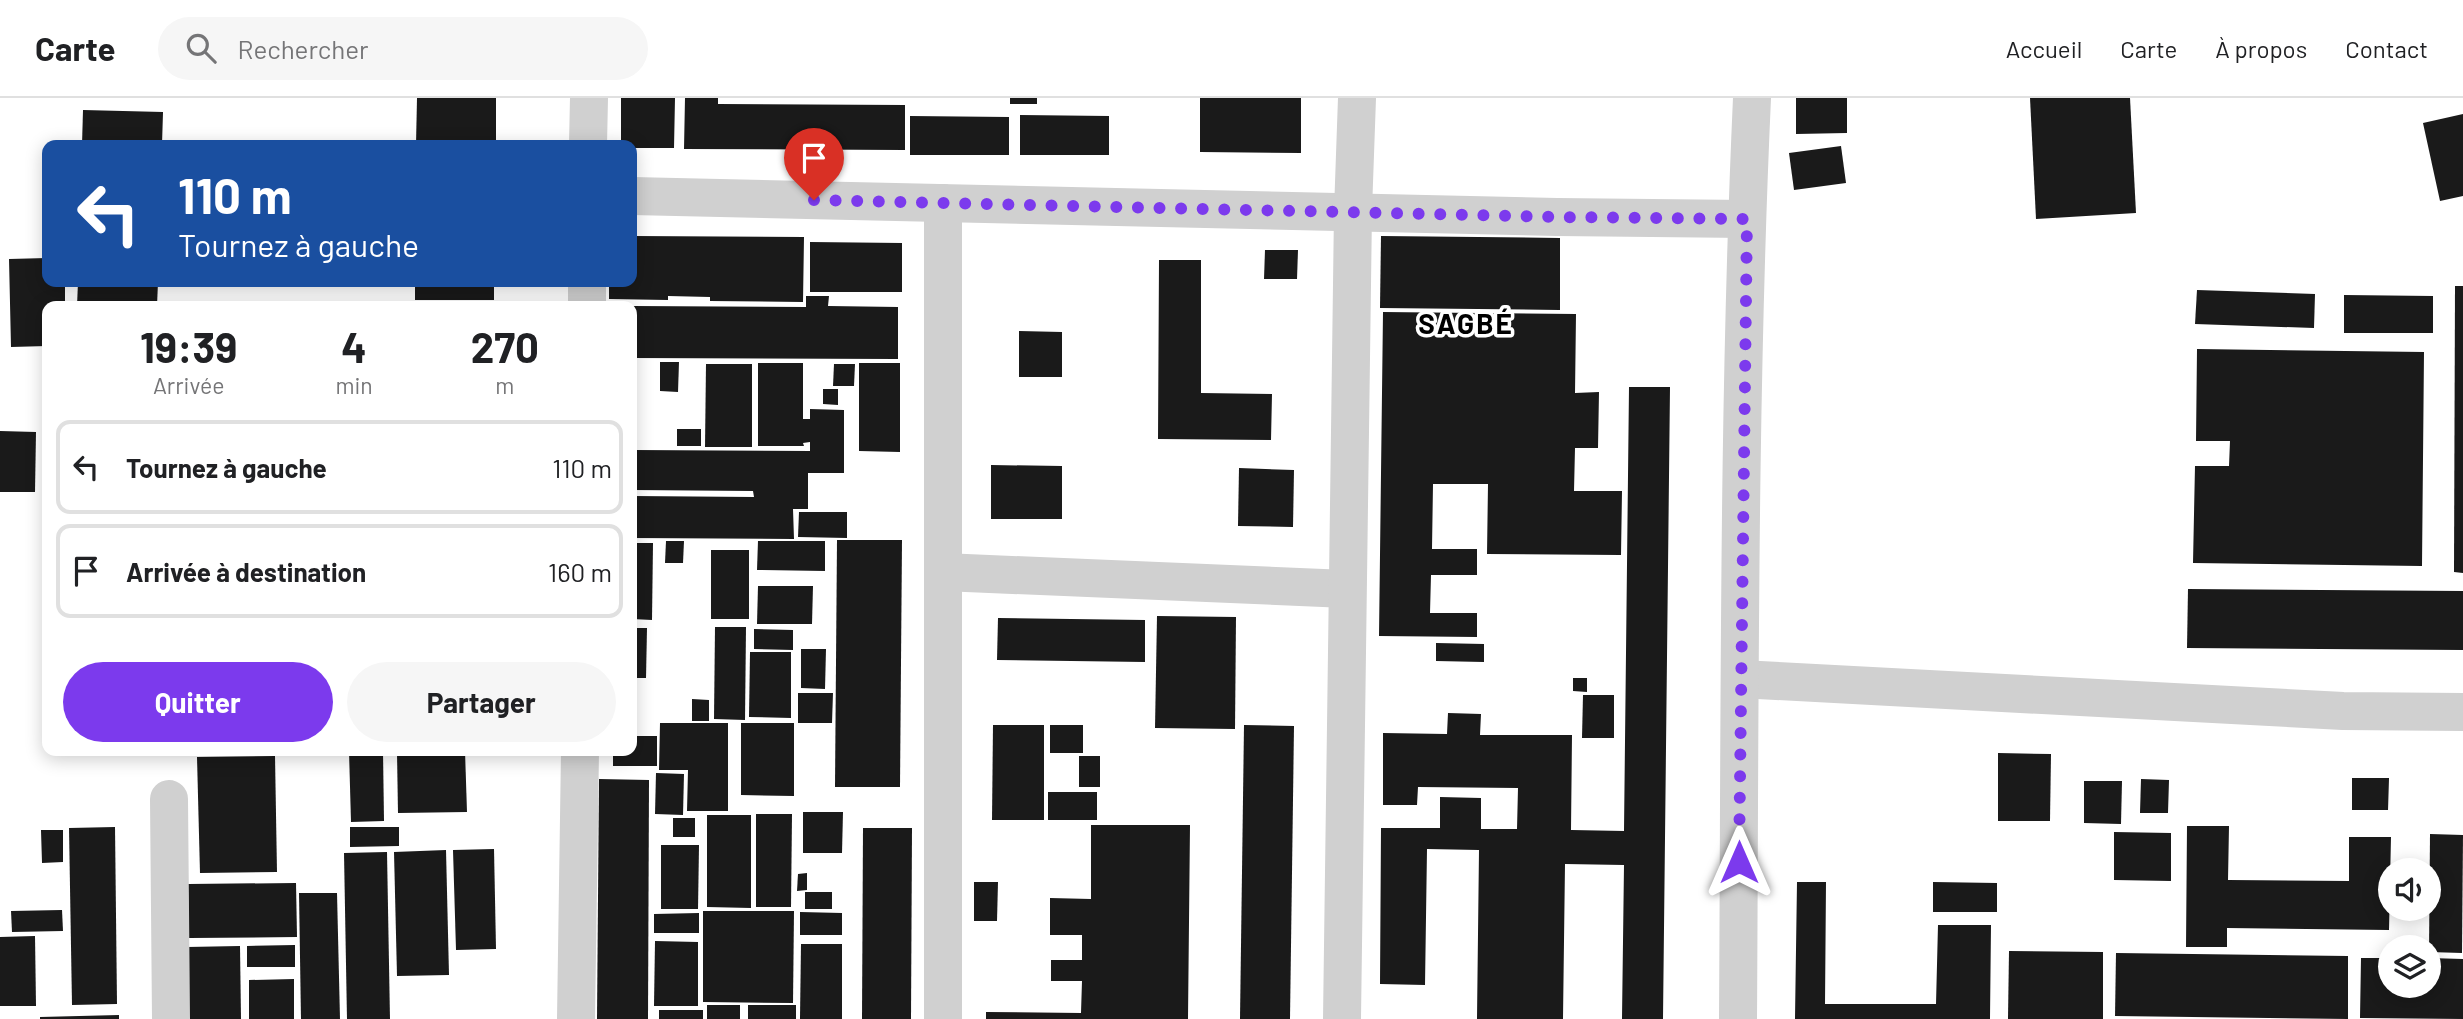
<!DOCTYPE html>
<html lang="fr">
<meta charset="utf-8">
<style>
:root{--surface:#fff;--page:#f6f6f6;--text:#202124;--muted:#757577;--line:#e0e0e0;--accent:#7c3aed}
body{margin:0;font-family:Barlow,sans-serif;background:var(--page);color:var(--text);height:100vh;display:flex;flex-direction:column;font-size:26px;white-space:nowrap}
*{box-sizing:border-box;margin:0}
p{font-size:23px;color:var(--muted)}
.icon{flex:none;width:38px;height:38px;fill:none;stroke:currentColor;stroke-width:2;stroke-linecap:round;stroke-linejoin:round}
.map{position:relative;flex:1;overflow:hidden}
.details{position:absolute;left:42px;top:203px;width:595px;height:455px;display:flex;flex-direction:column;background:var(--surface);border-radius:14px;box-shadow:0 4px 18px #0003}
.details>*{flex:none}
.banner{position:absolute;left:42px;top:42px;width:595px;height:147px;border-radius:14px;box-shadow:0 4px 18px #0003;background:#1a4fa0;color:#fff;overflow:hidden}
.controls{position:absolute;left:2378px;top:760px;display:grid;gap:14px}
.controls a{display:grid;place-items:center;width:63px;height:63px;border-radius:50%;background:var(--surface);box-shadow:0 4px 18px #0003;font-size:35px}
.pin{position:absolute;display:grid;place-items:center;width:60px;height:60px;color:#fff;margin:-72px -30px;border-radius:50% 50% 50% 0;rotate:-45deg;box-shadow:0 0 7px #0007}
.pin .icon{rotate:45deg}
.me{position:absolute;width:77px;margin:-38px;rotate:0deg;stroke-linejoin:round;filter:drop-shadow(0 0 5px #0008)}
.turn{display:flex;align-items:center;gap:24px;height:147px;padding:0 21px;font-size:32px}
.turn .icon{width:91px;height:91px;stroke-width:2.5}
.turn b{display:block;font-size:49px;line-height:60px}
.eta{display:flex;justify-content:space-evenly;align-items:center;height:119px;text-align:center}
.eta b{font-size:42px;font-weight:700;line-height:49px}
.action{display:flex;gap:14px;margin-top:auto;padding:14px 21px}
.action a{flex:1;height:80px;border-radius:42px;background:var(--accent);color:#fff;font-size:28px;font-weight:700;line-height:80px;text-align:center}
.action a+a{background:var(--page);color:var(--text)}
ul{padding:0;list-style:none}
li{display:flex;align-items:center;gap:21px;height:94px;margin:0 14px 10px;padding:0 7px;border:4px solid var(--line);border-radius:14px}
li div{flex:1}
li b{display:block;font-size:26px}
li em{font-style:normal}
header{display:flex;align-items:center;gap:42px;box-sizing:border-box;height:98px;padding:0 35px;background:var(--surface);border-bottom:2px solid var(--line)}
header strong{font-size:33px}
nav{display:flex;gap:38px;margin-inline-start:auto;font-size:24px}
.search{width:490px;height:63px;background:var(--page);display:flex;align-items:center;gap:18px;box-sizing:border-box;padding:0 24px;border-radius:38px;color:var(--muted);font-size:26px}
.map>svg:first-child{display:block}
</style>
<header>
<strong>Carte</strong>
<div class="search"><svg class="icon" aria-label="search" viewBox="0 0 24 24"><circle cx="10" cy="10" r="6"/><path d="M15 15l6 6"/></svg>Rechercher</div>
<nav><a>Accueil</a><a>Carte</a><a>À propos</a><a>Contact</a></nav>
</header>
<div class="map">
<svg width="2463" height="921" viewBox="0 0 2463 921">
<rect width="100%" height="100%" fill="#fff"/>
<!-- building -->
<g fill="#1a1a1a">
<path d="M417,0h79v47h-80z"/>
<path d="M621,0h54l-1,50h-42v-3h-11z"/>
<path d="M685,0h33v6l187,1v45l-221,-1z"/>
<rect x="1010" y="0" width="27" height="6"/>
<path d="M1200,0h101v55l-101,-1z"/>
<path d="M1796,0h51v35l-51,1z"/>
<path d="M2030,0h100l6,115 -100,6z"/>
<path d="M83,12l80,2 -1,33h-80z"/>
<path d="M2463,16v82l-23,5 -17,-78z"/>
<path d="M1020,17l89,1v39h-89z"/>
<path d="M910,18l99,1v38h-99z"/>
<path d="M1841,48l5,37 -52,7 -5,-37z"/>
<path d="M632,138l172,1 -1,65 -93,-1v-4l-42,-1v4l-59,-1v-17h23z"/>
<path d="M1381,138l179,2v72l-180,-2z"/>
<path d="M810,144l92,1v49h-92z"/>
<path d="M1265,152h33l-1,29h-33z"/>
<path d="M47,160v24h18v24h-18v40l-36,1 -2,-88z"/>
<path d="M1159,162h42v133l71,1 -1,46 -113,-1z"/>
<path d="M78,184h80l-1,24h-80z"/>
<rect x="415" y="184" width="79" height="18"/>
<path d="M2455,188h8v287l-9,-1z"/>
<path d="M2197,192l118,4 -1,34 -119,-4z"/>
<path d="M2344,197l89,1v37h-89z"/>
<path d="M806,198h23l-1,10 70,1v52l-266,-1v-52l174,1z"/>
<path d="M1383,214l193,2 -1,79 24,-1 -1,56h-23l-1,43h48l-1,64 -134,-1 1,-70h-55l-1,65h45v26h-46l-1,38h47v24l-98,-1z"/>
<path d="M1019,233l43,1v45h-43z"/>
<path d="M2197,251l227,3 -2,214 -229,-3 2,-97h34l1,-25h-34z"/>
<path d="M660,264h19l-1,30 -18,-1z"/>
<path d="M758,265h45v56h7v-10l34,1v63h-36v36h-15l1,30 -162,-1v-42l122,1 -1,-6 -121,-1v-40l178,1v-9l-7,1 1,3h-46z"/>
<path d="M859,265h41v89l-41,-1z"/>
<path d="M706,266h46v83h-47z"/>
<path d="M834,266h21l-1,22h-21z"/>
<path d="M1629,289h41l-7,632h-41l2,-154 -59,-1 -2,155h-86l2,-169 -52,-1 -2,136 -45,-1 1,-156h59v-31l41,1v31h36l1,-41 -100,-1 -1,18h-34v-72l64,1 1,-21 33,1 -1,21h92l-1,95 53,1z"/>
<path d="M823,291h15v16l-15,-1z"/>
<rect x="677" y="331" width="24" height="17"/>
<path d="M0,333l36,1 -1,60h-35z"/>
<path d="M991,367l71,1v53h-71z"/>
<path d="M1239,370l55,2 -1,57 -55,-1z"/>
<path d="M799,414h48v26l-49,-1z"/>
<path d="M837,442h65l-2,247h-65z"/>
<path d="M666,443h18l-1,22h-18z"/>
<path d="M758,443h67v30l-68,-1z"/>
<path d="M632,445h21l-1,77 -20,-1z"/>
<rect x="711" y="452" width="38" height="69"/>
<path d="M758,488h55l-1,38h-55z"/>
<path d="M2188,491l275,2v59l-276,-2z"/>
<path d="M1157,518l79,1 -1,112 -80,-1z"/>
<path d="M998,520l147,2v42l-148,-2z"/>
<path d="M715,529h31l-1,93 -31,-1z"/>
<path d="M632,530h15l-1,50h-14z"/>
<path d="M754,531l39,1v20l-39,-1z"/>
<path d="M1436,545l48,1v18l-48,-1z"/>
<path d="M801,551h25l-1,40 -24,-1z"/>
<path d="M750,554h41v66l-42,-1z"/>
<path d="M1573,580h14v14l-14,-1z"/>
<path d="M798,595h35l-1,30h-34z"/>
<path d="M1583,597h31v43h-32z"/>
<path d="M692,601l17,1v21h-17z"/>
<path d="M660,625h68v88h-41l1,-41h-29z"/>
<path d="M741,625h53v73l-53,-1z"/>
<path d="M993,627h51v95h-52z"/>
<rect x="1050" y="627" width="33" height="28"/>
<path d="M1244,627l50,1 -4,293h-50z"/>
<path d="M632,638h25v30h-44v-15h19z"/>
<path d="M349,653h34l1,70 -33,1z"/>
<path d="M465,653l2,61 -69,1 -1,-61z"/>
<path d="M1998,655l53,1 -1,67h-52z"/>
<path d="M275,658l2,116 -77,1 -3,-116z"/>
<rect x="1079" y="658" width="21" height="31"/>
<path d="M656,675l28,1 -1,41 -28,-1z"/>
<path d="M2352,680h37l-1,32h-36z"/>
<path d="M599,681l50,1 -1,239h-51z"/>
<path d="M2141,681l28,1 -1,33h-28z"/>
<path d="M2084,683h38l-1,43 -37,-1z"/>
<rect x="1048" y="694" width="49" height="28"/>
<path d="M803,714h40l-1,41h-39z"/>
<path d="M756,716h36l-1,93h-35z"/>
<path d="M707,717h44v93l-44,-1z"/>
<rect x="673" y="720" width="22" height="19"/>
<path d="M1091,727h99l-2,194h-202v-7l95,1 1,-32h-31v-21h31v-25h-32v-37l41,1z"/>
<path d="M2187,728h42l-1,54 121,1v-44h42l-2,93 -162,-2v19h-41z"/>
<path d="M115,729l2,177 -45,1 -3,-177z"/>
<path d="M350,729h49v19l-49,1z"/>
<path d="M863,730h49l-1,191h-49z"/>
<path d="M41,732h22v32l-21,1z"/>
<path d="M2114,734l57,1v48l-57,-1z"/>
<path d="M2430,736l33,1 -1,118 -33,-1z"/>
<path d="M661,747h38l-1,64h-37z"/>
<path d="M494,751l2,100 -40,1 -3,-100z"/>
<path d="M446,752l3,125 -52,1 -3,-124z"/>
<path d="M387,754l3,167h-43l-3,-166z"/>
<path d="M807,775v17l-10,1 1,-17z"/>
<path d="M974,784h24l-1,39h-23z"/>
<path d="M1797,784h29l-1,122h111l2,-79h53l-1,94h-195z"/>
<path d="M1933,784l64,1v29h-64z"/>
<path d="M296,785l1,54 -108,1 -1,-54z"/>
<rect x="805" y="794" width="27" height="17"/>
<path d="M299,795h38l3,126h-39z"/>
<path d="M62,812l1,21 -51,1 -1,-21z"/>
<path d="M703,813h91l-1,92 -90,-1z"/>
<path d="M800,814l42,1v22h-42z"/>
<path d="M699,815v20h-45v-19z"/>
<path d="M35,838l1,70h-36v-69z"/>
<path d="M655,843l43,1v64h-44z"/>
<path d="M801,846h41v75h-42z"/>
<path d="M295,847v22h-48v-21z"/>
<path d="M240,848l1,73h-53l-1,-72z"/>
<path d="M2009,853l94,1v67h-95z"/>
<path d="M2116,855l232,3v63l-233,-3z"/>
<path d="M2361,860h29v27h39v-27l34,1v60l-103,-1z"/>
<path d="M294,881v40h-45v-39z"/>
<rect x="707" y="907" width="33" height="14"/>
<rect x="748" y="907" width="48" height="14"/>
<rect x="659" y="912" width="44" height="9"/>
<path d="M119,917v4h-79v-2z"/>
</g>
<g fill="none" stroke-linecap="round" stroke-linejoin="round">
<!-- minor -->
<g stroke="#d0d0d0" stroke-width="38">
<path d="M588,47l1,-47"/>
<path d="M632,98l925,21 190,2"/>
<path d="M587,208v-24"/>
<path d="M943,474l404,17"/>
<path d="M1740,581l603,32 120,1"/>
<path d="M169,701l2,220"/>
<path d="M576,921l4,-268"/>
<path d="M943,921v-816"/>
<path d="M1342,921l11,-808 4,-113"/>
<path d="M1738,921c2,-307 0,-614 14,-921"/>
</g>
</g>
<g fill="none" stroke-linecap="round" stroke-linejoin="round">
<!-- route -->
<path stroke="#7c3aed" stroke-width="12" stroke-dasharray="0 21.6" d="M814,102l743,17 190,2 -8,643"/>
</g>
<g text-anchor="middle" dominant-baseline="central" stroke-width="7" stroke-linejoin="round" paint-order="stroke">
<!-- district labels -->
<g font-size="28" font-weight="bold" letter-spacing="2" fill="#000" stroke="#fff">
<text x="1466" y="225">SAGBÉ</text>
</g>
</g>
</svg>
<div class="controls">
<a><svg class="icon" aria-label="sound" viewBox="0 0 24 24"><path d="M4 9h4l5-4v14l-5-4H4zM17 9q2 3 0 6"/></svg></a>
<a><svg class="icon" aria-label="layers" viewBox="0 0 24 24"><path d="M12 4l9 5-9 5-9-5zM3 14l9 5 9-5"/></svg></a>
</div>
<div class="pin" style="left:814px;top:102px;background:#d93025"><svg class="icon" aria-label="arrive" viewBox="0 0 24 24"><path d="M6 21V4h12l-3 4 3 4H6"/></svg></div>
<svg class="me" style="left:1739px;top:764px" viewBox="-20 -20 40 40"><path d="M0-17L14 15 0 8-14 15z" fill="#7c3aed" stroke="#fff" stroke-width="4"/></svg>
<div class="banner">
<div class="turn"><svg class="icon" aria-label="left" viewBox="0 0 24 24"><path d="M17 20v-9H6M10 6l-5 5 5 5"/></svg><div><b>110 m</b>Tournez à gauche</div></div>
</div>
<section class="details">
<div class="eta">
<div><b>19:39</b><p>Arrivée</p></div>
<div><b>4</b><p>min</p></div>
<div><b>270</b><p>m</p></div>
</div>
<ul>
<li><svg class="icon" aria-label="left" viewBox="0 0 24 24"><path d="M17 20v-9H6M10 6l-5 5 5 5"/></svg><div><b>Tournez à gauche</b></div><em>110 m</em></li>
<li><svg class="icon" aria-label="arrive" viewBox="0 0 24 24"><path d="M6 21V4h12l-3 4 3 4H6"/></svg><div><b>Arrivée à destination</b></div><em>160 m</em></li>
</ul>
<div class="action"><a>Quitter</a><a>Partager</a></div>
</section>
</div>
